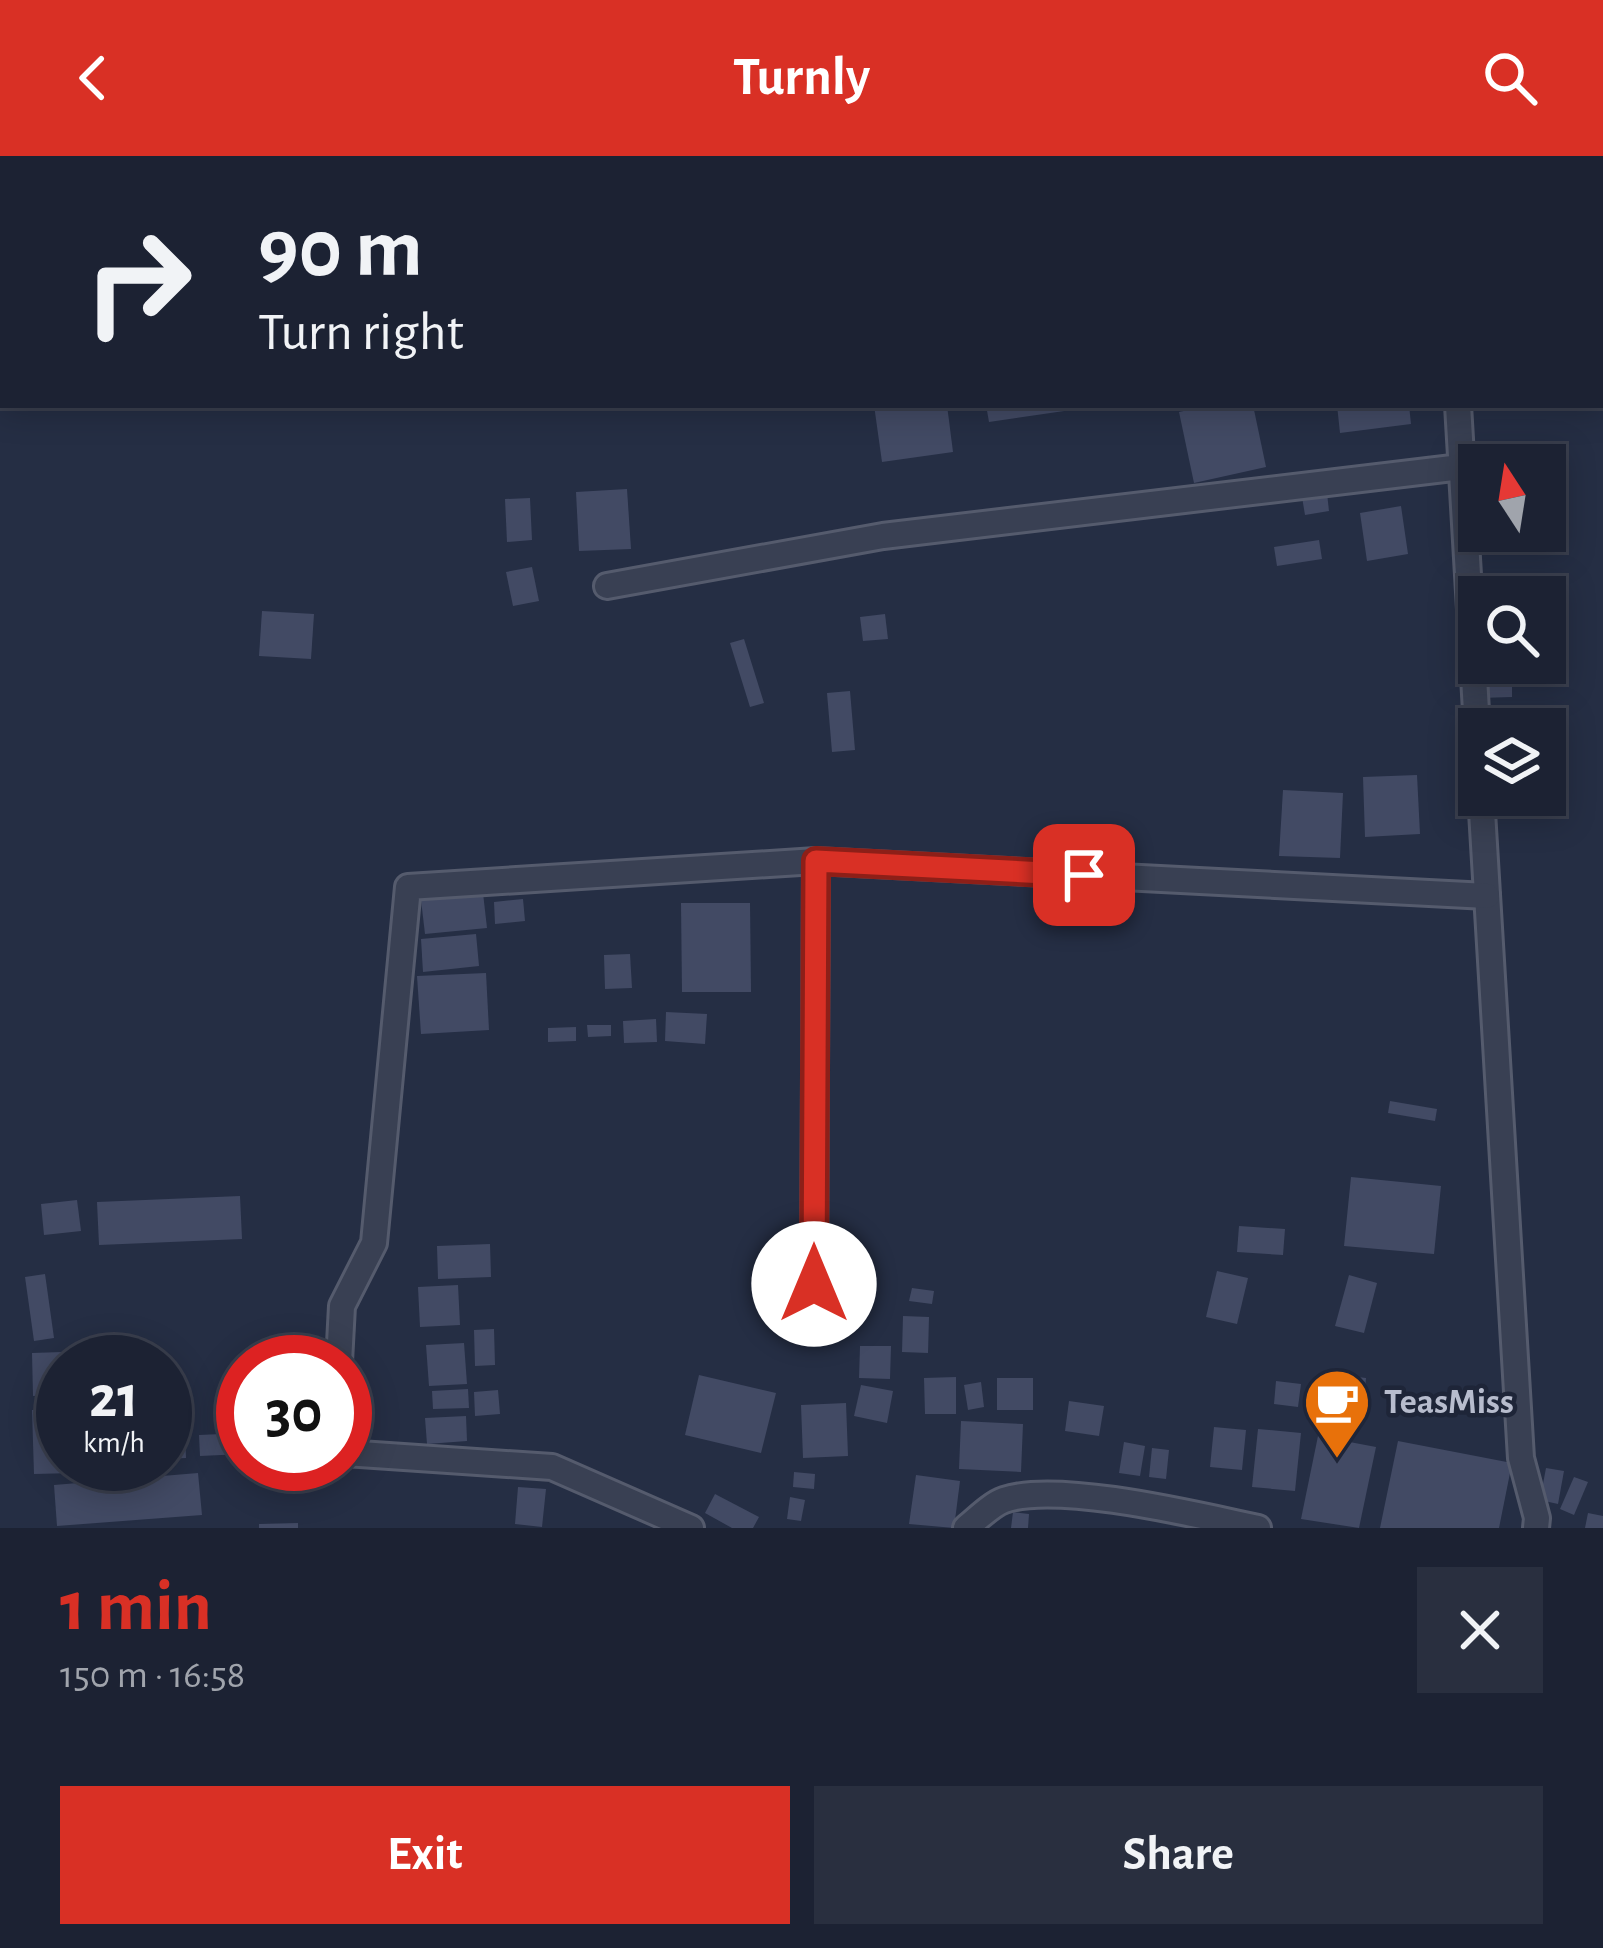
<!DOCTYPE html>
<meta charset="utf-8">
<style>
:root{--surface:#1c2233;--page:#292f3f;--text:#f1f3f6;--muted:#a0a4ac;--line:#3a3f4e;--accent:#d93025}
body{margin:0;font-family:"Alegreya Sans",sans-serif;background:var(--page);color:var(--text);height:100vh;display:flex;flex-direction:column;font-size:45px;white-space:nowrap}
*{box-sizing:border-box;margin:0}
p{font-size:39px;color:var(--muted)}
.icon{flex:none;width:66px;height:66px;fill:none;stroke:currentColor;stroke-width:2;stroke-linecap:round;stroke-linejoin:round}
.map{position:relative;height:1372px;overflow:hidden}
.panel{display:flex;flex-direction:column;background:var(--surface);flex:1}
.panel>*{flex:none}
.top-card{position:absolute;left:0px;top:0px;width:1605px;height:252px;box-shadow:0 6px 30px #0003,0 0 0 3px var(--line);background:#1c2233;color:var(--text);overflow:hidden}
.needle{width:78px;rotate:348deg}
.buttons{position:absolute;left:1458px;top:288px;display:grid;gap:24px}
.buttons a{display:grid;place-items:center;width:108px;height:108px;border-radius:0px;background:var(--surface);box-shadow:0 6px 30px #0003,0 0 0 3px var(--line);font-size:60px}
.speed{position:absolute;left:36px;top:1179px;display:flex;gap:24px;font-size:60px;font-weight:700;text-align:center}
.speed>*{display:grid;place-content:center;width:156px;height:156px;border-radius:50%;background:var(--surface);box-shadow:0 6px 30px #0003,0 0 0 3px var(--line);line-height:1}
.speed small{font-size:30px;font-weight:400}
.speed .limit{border:18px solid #d22;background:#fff;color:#111}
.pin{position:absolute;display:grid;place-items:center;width:102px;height:102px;color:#fff;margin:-51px;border-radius:24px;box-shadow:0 6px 18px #0006}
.me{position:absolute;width:132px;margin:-66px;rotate:0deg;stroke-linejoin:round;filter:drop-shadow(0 0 9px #0008)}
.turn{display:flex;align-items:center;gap:42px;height:252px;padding:0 60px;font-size:54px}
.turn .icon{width:156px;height:156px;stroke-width:2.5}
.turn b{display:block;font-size:84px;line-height:102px}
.round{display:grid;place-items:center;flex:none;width:126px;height:126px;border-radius:0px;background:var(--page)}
.overview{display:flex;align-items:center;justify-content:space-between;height:204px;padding:0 60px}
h1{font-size:72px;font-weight:700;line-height:90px;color:var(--accent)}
.action{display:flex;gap:24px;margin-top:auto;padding:24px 60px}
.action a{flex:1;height:138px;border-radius:0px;background:var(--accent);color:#fff;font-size:48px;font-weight:700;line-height:138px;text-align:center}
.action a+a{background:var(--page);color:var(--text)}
header{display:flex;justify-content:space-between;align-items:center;height:156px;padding:0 60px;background:var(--accent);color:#fff;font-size:54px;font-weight:700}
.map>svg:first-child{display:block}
</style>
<header><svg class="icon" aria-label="back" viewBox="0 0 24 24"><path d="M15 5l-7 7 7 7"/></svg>Turnly<svg class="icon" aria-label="search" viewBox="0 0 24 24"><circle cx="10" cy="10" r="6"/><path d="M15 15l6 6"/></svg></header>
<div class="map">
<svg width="1603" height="1372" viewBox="0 0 1603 1372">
<rect width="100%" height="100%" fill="#252e44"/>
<!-- building -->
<g fill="#424a64">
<path d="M874,249h73l6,47 -71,10z"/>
<path d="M986,249h92v4l-89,13z"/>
<path d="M1211,249h42l13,62 -72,16 -15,-71z"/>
<path d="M1337,249h72l2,19 -71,9z"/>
<path d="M627,333l4,60 -52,2 -3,-59z"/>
<path d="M1327,337l2,18 -24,4 -3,-18z"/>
<path d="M530,342l2,42 -25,2 -2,-43z"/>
<path d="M1401,350l7,48 -41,7 -7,-48z"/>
<path d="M1319,384l3,19 -45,7 -3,-19z"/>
<path d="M532,411l7,34 -26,5 -7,-34z"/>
<path d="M1540,426l3,15h-44l-1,-8z"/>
<path d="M262,455l52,3 -3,45 -52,-3z"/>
<path d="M885,458l3,25 -25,2 -3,-24z"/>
<path d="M744,483l20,64 -14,4 -20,-64z"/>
<path d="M1480,513h32v28l-32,1z"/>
<path d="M850,535l5,59 -23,2 -5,-59z"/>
<path d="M1417,619l3,59 -55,3 -2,-60z"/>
<path d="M1283,634l60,3 -3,65 -61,-2z"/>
<path d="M483,737l4,35 -62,6 -4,-34z"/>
<path d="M523,743l2,22 -30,3 -1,-22z"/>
<path d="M681,747h69l1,89h-69z"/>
<path d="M476,778l3,32 -56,6 -2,-33z"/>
<path d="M630,798l2,34 -27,1 -1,-34z"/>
<path d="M486,817l3,57 -68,4 -4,-58z"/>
<path d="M666,856l41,2 -2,30 -40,-3z"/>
<path d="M656,863l1,23 -33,1 -1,-22z"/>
<path d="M587,869h24v11l-23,1z"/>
<path d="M576,871v14l-28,1v-14z"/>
<path d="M1390,945l47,8 -2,12 -47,-8z"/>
<path d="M1351,1021l90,9 -7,68 -90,-8z"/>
<path d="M240,1040l2,43 -143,6 -2,-43z"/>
<path d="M77,1044l4,31 -37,4 -3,-31z"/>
<path d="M1239,1070l46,3 -2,26 -46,-3z"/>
<path d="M490,1088l1,33 -53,2 -1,-33z"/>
<path d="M1217,1115l31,7 -11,46 -31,-7z"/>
<path d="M45,1118l9,64 -20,3 -9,-64z"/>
<path d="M1349,1119l28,8 -13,50 -29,-7z"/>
<path d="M820,1126l28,3 -3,21 -27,-3z"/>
<path d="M458,1129l2,40 -40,2 -2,-40z"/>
<path d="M912,1132l22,3 -2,13 -23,-3z"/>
<path d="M903,1160l26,1 -1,36 -26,-1z"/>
<path d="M494,1173l1,36 -20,1 -1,-36z"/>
<path d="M464,1187l3,41 -38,2 -3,-41z"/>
<path d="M860,1190h31l-1,33 -31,-1z"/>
<path d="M62,1196l1,43 -30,1 -1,-43z"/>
<path d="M1325,1217l41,5 -4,46 -42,-5z"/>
<path d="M699,1219l77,18 -15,60 -76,-18z"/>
<path d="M956,1221v37h-31l-1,-36z"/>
<rect x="997" y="1222" width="36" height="32"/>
<path d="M1276,1225l25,3 -3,23 -24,-3z"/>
<path d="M981,1226l3,25 -16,3 -4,-25z"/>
<path d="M861,1229l32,6 -6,32 -33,-7z"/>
<path d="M468,1233l1,19 -36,1 -1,-18z"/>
<path d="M498,1234l2,24 -25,2 -1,-24z"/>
<path d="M1069,1245l35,5 -5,30 -34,-5z"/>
<path d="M846,1247l2,53 -45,2 -2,-53z"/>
<path d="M63,1252v56h12v9l-41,1 -2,-64z"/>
<path d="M466,1260l1,25 -40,3 -2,-26z"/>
<path d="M961,1265l62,3 -2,48 -62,-3z"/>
<path d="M1214,1271l32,3 -4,40 -32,-3z"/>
<path d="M1258,1273l43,4 -6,58 -43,-4z"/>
<path d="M243,1277v21l-43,2 -1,-21z"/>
<path d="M165,1280h20l1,22 -21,1z"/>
<path d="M1318,1280l58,11 -17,81 -58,-9z"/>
<path d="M1398,1285l114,22 -13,65h-119z"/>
<path d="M1124,1286l21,4 -5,30 -21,-3z"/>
<path d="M1152,1292l17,2 -3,29 -17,-2z"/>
<path d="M1546,1312l18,3 -6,33 -18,-4z"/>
<path d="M794,1316l21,2 -1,15 -21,-2z"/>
<path d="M198,1317l4,42 -145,11 -3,-41z"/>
<path d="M916,1319l44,6 -6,47 -45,-4z"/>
<path d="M1574,1321l14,5 -14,33 -14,-6z"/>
<path d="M518,1331l28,2 -4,38 -27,-3z"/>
<path d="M715,1338l44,23 -6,11h-21l-27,-15z"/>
<path d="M790,1341l15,3 -4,21 -14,-2z"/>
<path d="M1013,1356l16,2 -1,14h-17z"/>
<path d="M1588,1357l15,3v12h-18z"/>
<path d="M298,1367v5h-39v-4z"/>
</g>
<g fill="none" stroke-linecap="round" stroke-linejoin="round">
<!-- minor casing -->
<g stroke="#555b6d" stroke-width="30">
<g id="minor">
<path d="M1443,0v3"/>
<path d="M1458,249l21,357"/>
<path d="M607,430l276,-50 578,-69"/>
<path d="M1481,639l40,663 16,60 -1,10"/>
<path d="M814,1128l2,-423"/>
<path d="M339,1206l3,-56 32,-63 34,-356 408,-26 671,35"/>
<path d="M345,1297l207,14 139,61"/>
<path d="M966,1372c11,-9 26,-24 38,-28 54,-19 197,16 254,28"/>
</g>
</g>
<!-- minor -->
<use href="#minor" stroke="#394053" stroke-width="24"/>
</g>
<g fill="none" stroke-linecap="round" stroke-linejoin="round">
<!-- route casing -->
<g stroke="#8d1f18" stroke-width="30">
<path id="route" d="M814,1128l2,-423 268,14"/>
</g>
<!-- route -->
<use href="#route" stroke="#d93025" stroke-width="21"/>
</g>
<!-- icons -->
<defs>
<g id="cafe-pin" transform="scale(3.45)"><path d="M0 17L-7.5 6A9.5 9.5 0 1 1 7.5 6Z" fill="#e8710a" stroke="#1e2538"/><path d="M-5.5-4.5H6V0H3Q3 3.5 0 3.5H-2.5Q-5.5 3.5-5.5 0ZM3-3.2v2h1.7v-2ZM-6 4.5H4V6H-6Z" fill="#fff"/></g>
</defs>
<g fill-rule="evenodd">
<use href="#cafe-pin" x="1337" y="1246"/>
</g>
<g text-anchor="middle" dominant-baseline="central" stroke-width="9" stroke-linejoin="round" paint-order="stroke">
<!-- poi labels -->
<g font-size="36" font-weight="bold" fill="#b7bccd" stroke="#1e2538" text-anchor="start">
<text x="1384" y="1246">TeasMiss</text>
</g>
</g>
</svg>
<div class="buttons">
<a><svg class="needle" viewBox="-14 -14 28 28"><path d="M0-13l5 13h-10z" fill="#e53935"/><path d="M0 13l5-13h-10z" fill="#a0a4ac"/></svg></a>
<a><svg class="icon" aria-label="search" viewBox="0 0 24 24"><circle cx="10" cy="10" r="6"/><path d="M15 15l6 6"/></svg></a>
<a><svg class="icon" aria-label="layers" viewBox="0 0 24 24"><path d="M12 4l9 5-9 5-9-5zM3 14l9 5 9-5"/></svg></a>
</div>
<div class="speed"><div>21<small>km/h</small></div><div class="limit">30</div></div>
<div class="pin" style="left:1084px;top:719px;background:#d93025"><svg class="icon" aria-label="arrive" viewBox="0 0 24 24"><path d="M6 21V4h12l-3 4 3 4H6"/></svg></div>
<svg class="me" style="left:814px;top:1128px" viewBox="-20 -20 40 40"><circle r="19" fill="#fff"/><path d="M0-13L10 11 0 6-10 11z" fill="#d93025"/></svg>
<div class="top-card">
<div class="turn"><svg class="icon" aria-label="right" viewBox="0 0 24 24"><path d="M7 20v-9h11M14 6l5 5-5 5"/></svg><div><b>90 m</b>Turn right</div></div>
</div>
</div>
<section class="panel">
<div class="overview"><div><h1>1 min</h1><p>150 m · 16:58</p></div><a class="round"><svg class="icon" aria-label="close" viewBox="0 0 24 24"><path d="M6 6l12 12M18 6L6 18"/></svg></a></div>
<div class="action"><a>Exit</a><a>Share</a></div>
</section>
